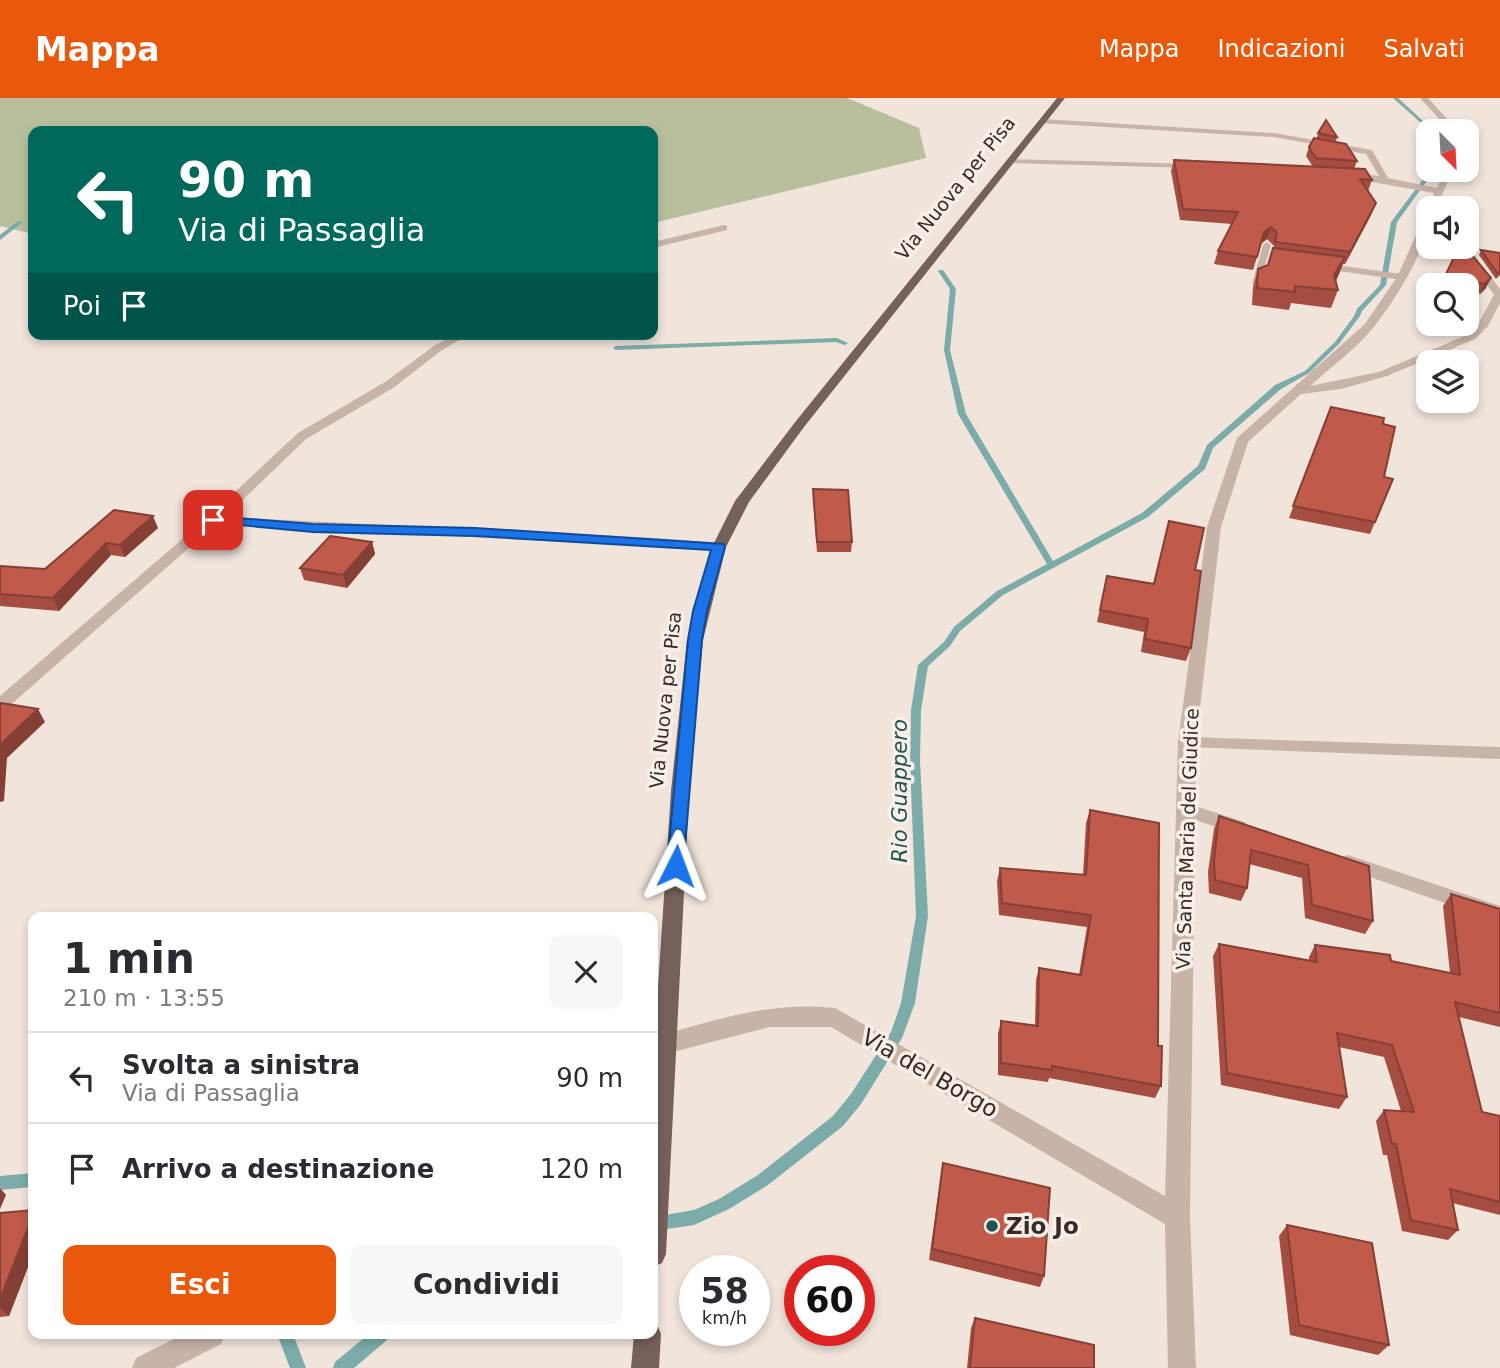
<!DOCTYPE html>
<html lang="it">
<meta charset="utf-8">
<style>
:root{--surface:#fff;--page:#f7f7f7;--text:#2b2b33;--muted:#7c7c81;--line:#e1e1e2;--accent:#ea580c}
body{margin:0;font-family:"DejaVu Sans",sans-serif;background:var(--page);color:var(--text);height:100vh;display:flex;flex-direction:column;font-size:26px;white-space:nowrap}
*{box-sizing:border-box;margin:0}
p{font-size:23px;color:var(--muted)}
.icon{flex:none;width:38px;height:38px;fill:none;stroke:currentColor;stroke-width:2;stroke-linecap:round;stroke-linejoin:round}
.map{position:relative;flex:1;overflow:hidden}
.details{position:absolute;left:28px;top:814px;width:630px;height:427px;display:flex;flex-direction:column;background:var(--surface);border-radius:14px;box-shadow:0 4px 10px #0003}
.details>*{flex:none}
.hud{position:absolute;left:28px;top:28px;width:630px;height:214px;border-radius:14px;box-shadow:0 4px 10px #0003;background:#00695c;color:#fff;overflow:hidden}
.needle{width:46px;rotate:156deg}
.controls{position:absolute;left:1416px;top:21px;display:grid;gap:14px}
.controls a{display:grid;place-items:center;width:63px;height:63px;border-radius:14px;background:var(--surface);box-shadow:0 4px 10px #0003;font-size:35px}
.speed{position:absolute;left:679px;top:1157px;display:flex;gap:14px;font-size:35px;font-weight:700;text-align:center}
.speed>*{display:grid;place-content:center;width:91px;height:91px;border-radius:50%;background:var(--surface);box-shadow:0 4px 10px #0003;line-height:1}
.speed small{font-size:18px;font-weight:400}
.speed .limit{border:10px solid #d22;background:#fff;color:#111}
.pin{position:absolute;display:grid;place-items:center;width:60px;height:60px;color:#fff;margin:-30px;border-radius:14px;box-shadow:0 4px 10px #0006}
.me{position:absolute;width:77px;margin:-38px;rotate:3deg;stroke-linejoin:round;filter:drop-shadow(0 0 5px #0008)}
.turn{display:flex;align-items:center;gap:24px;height:147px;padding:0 35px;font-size:32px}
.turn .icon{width:91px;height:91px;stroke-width:2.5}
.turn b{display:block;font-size:49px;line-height:60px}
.then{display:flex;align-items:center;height:66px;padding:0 35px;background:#0003;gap:14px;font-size:26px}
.round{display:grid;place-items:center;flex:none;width:74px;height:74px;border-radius:14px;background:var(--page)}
.summary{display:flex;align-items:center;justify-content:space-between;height:119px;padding:0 35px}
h1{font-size:42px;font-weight:700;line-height:52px}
.button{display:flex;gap:14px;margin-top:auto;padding:14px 35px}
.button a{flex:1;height:80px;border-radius:14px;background:var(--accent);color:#fff;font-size:28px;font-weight:700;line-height:80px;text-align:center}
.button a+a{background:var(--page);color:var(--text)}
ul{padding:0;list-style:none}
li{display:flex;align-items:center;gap:21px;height:91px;padding:0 35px;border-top:2px solid var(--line)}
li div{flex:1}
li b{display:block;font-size:26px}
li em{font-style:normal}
header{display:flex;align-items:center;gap:42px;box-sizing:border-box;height:98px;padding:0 35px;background:var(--accent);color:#fff}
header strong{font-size:33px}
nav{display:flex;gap:38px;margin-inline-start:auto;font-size:24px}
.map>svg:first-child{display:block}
</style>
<header>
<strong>Mappa</strong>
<nav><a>Mappa</a><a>Indicazioni</a><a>Salvati</a></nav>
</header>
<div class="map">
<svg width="1500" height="1270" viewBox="0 0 1500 1270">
<rect width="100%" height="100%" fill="#f0e4db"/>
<!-- green -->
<path fill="#b7bf9c" d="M0,0h847l72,30 7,30 -273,65v-92h-620v103l-33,-8z"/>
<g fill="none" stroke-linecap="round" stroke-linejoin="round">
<!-- stream -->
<g fill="#7caca9" fill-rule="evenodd">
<path d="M1393,0h5l36,33h-4z"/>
<path d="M1430,72h5l-38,52 -11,63 -24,26 -2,5 -21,28 -30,29 -28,16 -68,59 -8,21 -57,48 -145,78 -43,36 -10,15 -22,20 -7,44 -1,51 8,155 -13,87 -13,35 -41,66 -18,22 -75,59 -39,24 -35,16 -41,6v-14l41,-7 25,-11 39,-24 75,-59 18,-22 40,-62 10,-29 15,-87 -6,-155 1,-51 7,-45 26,-23 10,-15 43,-36 50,-27 -89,-150 -14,-64 6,-61 -12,-18 1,-1h4l13,19 -6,61 16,64 87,147 89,-48 56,-47 9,-21 68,-60 30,-14 30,-29 19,-26 3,-7 23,-24 11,-63z"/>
<path d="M18,123l5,1 -23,18v-5z"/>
<path d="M837,240l11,5 -3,2 -9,-3 -220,8 -3,-2 3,-2z"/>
<path d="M33,1075v14l-33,3v-14z"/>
<path d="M277,1236h16l13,34h-16z"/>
<path d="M369,1236h20l-2,6 -33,28h-21l2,-6z"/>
</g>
<!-- lane -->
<g fill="#c8b3a8" fill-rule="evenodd">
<path d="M1267,144l4,3 -11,37 -8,2 11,-39z"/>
<path d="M1321,165l81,11 5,3 -5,3 -84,-12v-4z"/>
<path d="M1187,639l313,10v12l-313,-12 -8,-5z"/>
</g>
<!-- street -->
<g fill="#c8b3a8" fill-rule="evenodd">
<path d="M1420,0h8l30,33h-8z"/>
<path d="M1042,21l232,14 98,17 16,28 49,10 8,-18h8l-17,38 -8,1 6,-16 -90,-16 3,-5 32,4 -13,-22 -92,-17 -235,-14z"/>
<path d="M1008,61l188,5 4,2 -4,2 -185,-5z"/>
<path d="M1428,119c0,33 -34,84 -54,110 -18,22 -43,40 -64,59l69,-14 88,-37 12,-13 15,-27 -34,-48 6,-3 34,45v14l-12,23 -13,13 -88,37 -46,13 -40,5 -53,48 -27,85 -25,215 -1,64 50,16 3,5 -3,5 -7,2 -43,-14 -5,397 6,151h-28l-3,-144 -334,-197h-61l-105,27 -8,-3 -3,-7 3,-7 8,-3c57,-16 110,-33 170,-26l330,188 13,-454 29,-215 30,-89 128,-114 32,-47 26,-57z"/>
<path d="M724,127l3,1v4l-74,18v-6z"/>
<path d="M456,236h14l-28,16 -49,38 -87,51 -81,78 431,21 63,5 7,4 -2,3 -508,-26 -210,185 -6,2v-15l208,-179 90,-84 87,-51 49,-36z"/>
<path d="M1348,757l152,51v16l-159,-55 -3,-5 3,-5z"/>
<path d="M184,1236h41l-4,10 -47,24h-42l4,-10z"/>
</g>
<!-- primary -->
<g fill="#76605a" fill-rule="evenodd">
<path d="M1057,0h8l-261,329 -55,75 -23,45 -23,93 -14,151 -23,463 -4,9 -9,4v-205l18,-271 16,-151 25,-93 23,-46 61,-80z"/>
<path d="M653,1225l4,1 4,10 -2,34h-28l3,-34h19z"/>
</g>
</g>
<!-- wall -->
<g fill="#a54d40">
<path d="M1318,35l19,4 -1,4 -19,-3z"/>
<path d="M1309,49l48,14 -3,8 18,11 -4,11 3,24 -26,49h-2l-4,10 -3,7 2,9 -7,18 -40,-5 -2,7 -37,-5 1,-18 5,-18 10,-4 6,-19 -7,-7 -6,5 -8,26 -39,-6 4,-13 14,-27 -52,-4 -9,-49 3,-11 139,7 -7,-11z"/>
<path d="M1465,149l21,41 -6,6 -14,-2v-7h-25l4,-9z"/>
<path d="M1481,152l19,3v22l-4,4 -17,-24z"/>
<path d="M1331,309l52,17 1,53 9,2 -23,55 -81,-16z"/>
<path d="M813,391l39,53 -1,10h-34l-4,-54z"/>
<path d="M114,412l44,18 -33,29 -14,-2 -52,56 -59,-5v-40l45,3z"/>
<path d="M1166,436l29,36 -4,78 -5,13 -45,-9 3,-20 -47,-10 10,-46 46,8z"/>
<path d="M372,444l3,12 -28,34 -43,-8 -4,-12z"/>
<path d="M1090,712l68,236 3,40 -6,12 -106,-20 -1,4 -50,-7v-42l3,-12 34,4 1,-45 3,-12 40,7 8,-48 -88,-12 -2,-34 3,-13 83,7 3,-52z"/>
<path d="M1219,718l150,50 4,55 -8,13 -60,-16 -3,-40 -53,-14 -2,24 -6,13 -32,-8 -1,-21 6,-43z"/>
<path d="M1451,796l49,15v118l-41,-10 23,95 18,4v99l-48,-12 6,27 -10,10 -46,-9 -15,-76h-4l-7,-34 8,-11 17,1 -17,-54 -45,-10 8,50 -8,12 -118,-24 -8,-129 6,-12 90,17v-4l6,-12 135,28 -7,-67z"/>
<path d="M943,1065l101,113 -4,11 -111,-27 12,-85z"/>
<path d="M33,1112v44l-24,62 -9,1v-104z"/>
<path d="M1287,1127l102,120 -11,10 -88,-20 -11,-99z"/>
<path d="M975,1220l119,50h-127l4,-40z"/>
</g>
<!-- shaded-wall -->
<g fill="#863f34">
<path d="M1376,105l-5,12 -26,49 5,-12z"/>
<path d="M1271,129l-4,12 -7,5 4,-12z"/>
<path d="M1345,159l-6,17 -8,15 3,-14z"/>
<path d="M1491,180l-5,10 -6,6 4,-10z"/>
<path d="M153,418l5,12 -33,29 -5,-12z"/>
<path d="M372,444l3,12 -28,34 -4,-13z"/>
<path d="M106,445l5,12 -52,56 -6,-13z"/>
<path d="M38,611l7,13 -38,36 -3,43 -4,1v-57z"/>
<path d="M0,1090l6,7 -6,14z"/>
<path d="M33,1117v39l-24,62 -9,-8v-9z"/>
</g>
<!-- building -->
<g fill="#c05a4a" stroke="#863f34" stroke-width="2">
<path d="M1326,22l11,17 -19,-4z"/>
<path d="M1314,40l32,6 11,17 -41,-3 -7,-11z"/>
<path d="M1174,62l191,9 7,11 -12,-1 16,24 -26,49 -75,-10 2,-9 -6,-6 -7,5 -7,25 -39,-6 20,-39 -55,-3z"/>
<path d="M1459,149h6l26,31 -7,6 -39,-8z"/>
<path d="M1273,150l72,9 -11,18 4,15 -43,-4v6l-38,-4 1,-19 10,-4z"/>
<path d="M1481,152l19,3v19l-2,2z"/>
<path d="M1331,309l53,11 -1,6 12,3 -11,50 9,2 -18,43 -82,-16z"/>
<path d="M813,391l35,1 4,52h-35z"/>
<path d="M114,412l39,6 -33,29 -14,-2 -53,55 -53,-4v-28l45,3z"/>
<path d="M1169,423l35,7 -9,42 6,1 -10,77 -46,-9 3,-20 -48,-9 7,-34 47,8z"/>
<path d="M330,438l42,6 -29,33 -43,-7z"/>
<path d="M1,605l37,6 -38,36v-41z"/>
<path d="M1090,712l69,13 -1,223h4l-1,40 -109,-20v4l-51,-7v-42l37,5 1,-58 42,7 10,-60 -89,-12 -2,-35 86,7z"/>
<path d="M1219,718l150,50 4,55 -61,-16 -4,-40 -57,-15 -4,38 -32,-8 -1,-20z"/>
<path d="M1451,796l49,15v104l-45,-11 27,110 18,4v86l-50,-13 8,41 -47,-10 -15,-76h-4l-8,-34 30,2 -22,-67 -55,-12 10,64 -120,-24 -8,-129 98,18 -2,-17 75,10 1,6 69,14z"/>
<path d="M943,1065l107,25 -6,88 -112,-27z"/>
<path d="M33,1112v5l-33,84v-86z"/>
<path d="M1287,1127l85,18 17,102 -90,-20z"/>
<path d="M975,1220l119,27v23h-124z"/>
</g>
<!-- route -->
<path fill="#1a73e8" stroke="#114b97" stroke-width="2" d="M213,418l100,8 162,4 249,16 1,3 -18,64 -5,29 -19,231 -7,2 -9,-7 21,-226 5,-29 18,-61 -236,-14 -162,-4 -105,-10 -2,-2z"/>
<!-- markers -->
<circle fill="#1f5452" stroke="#f8efe7" stroke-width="2.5" cx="992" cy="1128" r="7"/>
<g text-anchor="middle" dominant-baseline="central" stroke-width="7" stroke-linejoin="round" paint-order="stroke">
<!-- street labels -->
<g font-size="19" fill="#352b28" stroke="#f8efe7">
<text transform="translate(955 90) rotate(-51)">Via Nuova per Pisa</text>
<text transform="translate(665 602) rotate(-84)">Via Nuova per Pisa</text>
<text transform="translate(1187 741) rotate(-88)">Via Santa Maria del Giudice</text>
</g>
<!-- water labels -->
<g font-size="21" font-style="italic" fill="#1f5452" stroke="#f8efe7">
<text transform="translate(900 693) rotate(-90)">Rio Guappero</text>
</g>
<!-- near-street labels -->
<g font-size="23" fill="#352b28" stroke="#f8efe7">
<text transform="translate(930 975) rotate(30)">Via del Borgo</text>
</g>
<!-- near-poi labels -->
<g font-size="23" font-weight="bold" fill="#352b28" stroke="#f8efe7" text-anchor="start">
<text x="1006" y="1128">Zio Jo</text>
</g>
</g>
</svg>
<div class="controls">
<a><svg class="needle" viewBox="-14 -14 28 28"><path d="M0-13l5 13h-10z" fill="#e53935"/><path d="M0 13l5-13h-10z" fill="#7c7c81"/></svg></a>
<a><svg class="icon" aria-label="sound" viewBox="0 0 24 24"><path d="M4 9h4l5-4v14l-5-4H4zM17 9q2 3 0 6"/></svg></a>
<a><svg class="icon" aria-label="search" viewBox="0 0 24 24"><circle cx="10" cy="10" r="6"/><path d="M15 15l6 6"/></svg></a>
<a><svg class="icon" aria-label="layers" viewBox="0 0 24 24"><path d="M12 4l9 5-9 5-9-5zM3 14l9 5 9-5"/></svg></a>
</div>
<div class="speed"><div>58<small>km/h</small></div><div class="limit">60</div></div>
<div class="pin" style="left:213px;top:422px;background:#d93025"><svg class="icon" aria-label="arrive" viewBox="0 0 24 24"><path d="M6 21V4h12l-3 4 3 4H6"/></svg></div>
<svg class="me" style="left:676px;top:768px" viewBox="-20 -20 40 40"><path d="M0-17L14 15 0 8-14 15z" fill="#1a73e8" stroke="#fff" stroke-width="4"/></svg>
<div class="hud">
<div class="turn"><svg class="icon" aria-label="left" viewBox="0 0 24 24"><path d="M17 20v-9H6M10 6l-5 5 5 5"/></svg><div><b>90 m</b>Via di Passaglia</div></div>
<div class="then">Poi<svg class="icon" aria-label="arrive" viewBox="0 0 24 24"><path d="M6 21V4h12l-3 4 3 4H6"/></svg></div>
</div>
<section class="details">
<div class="summary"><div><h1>1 min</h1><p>210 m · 13:55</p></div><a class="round"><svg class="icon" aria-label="close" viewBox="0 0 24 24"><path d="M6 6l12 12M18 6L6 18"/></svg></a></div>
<ul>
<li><svg class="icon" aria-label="left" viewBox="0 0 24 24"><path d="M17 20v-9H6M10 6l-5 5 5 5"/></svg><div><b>Svolta a sinistra</b><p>Via di Passaglia</p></div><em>90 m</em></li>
<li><svg class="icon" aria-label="arrive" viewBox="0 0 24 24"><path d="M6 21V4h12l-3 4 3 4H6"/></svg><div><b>Arrivo a destinazione</b></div><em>120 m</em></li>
</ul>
<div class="button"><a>Esci</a><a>Condividi</a></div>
</section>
</div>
